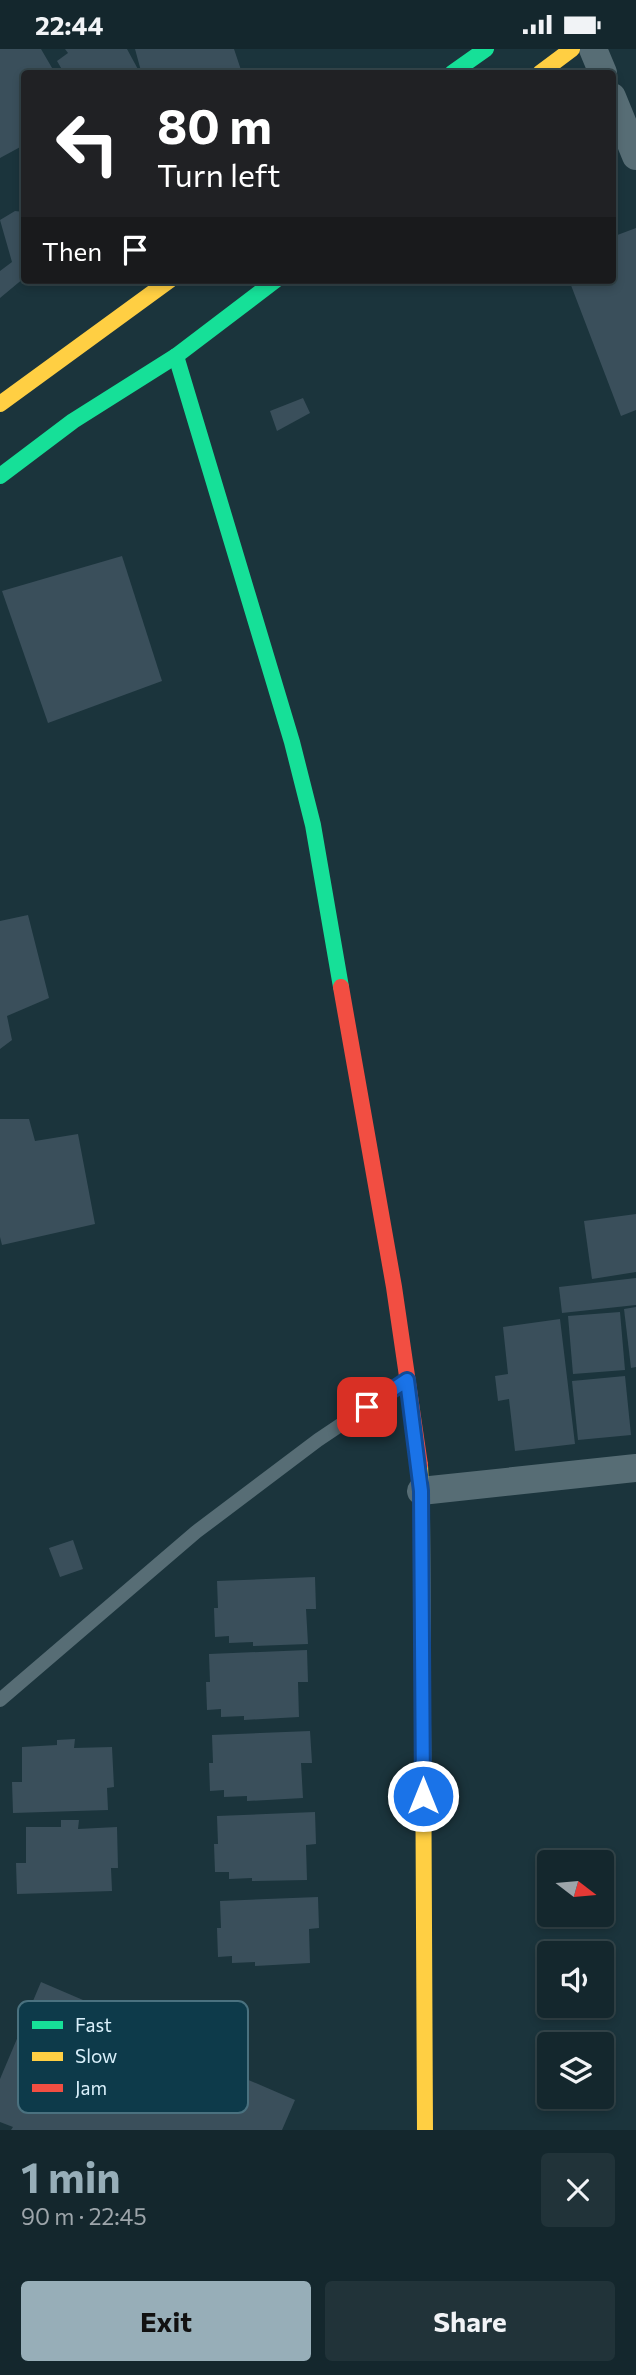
<!DOCTYPE html>
<meta charset="utf-8">
<style>
:root{--surface:#14272d;--page:#213339;--text:#f1f3f6;--muted:#9da5aa;--line:#334449;--accent:#97aeb8}
body{margin:0;font-family:Commissioner,sans-serif;background:var(--page);color:var(--text);height:100vh;display:flex;flex-direction:column;font-size:26px;white-space:nowrap}
*{box-sizing:border-box;margin:0}
p{font-size:23px;color:var(--muted)}
.icon{flex:none;width:38px;height:38px;fill:none;stroke:currentColor;stroke-width:2;stroke-linecap:round;stroke-linejoin:round}
.map{position:relative;height:2081px;overflow:hidden}
.side{display:flex;flex-direction:column;background:var(--surface);flex:1}
.side>*{flex:none}
.top-card{position:absolute;left:21px;top:21px;width:595px;height:214px;border-radius:7px;box-shadow:0 4px 10px #0003,0 0 0 2px var(--line);background:#202124;color:#fff;overflow:hidden}
.needle{width:46px;rotate:106deg}
.buttons{position:absolute;left:537px;top:1801px;display:grid;gap:14px}
.buttons a{display:grid;place-items:center;width:77px;height:77px;border-radius:7px;background:var(--surface);box-shadow:0 4px 10px #0003,0 0 0 2px var(--line);font-size:35px}
.pin{position:absolute;display:grid;place-items:center;width:60px;height:60px;color:#fff;margin:-30px;border-radius:14px;box-shadow:0 4px 10px #0006}
.me{position:absolute;width:77px;margin:-38px;rotate:0deg;stroke-linejoin:round;filter:drop-shadow(0 0 5px #0008)}
.turn{display:flex;align-items:center;gap:24px;height:147px;padding:0 21px;font-size:32px}
.turn .icon{width:91px;height:91px;stroke-width:2.5}
.turn b{display:block;font-size:49px;line-height:60px}
.then{display:flex;align-items:center;height:66px;padding:0 21px;background:#0003;gap:14px;font-size:26px}
.round{display:grid;place-items:center;flex:none;width:74px;height:74px;border-radius:7px;background:var(--page)}
.summary{display:flex;align-items:center;justify-content:space-between;height:119px;padding:0 21px}
h1{font-size:42px;font-weight:700;line-height:52px;color:var(--accent)}
.primary-button{display:flex;gap:14px;margin-top:auto;padding:14px 21px}
.primary-button a{flex:1;height:80px;border-radius:7px;background:var(--accent);color:#111;font-size:28px;font-weight:700;line-height:80px;text-align:center}
.primary-button a+a{background:var(--page);color:var(--text)}
.status{display:flex;justify-content:space-between;align-items:center;height:49px;padding:0 35px;background:var(--surface);direction:ltr}
.status svg{height:19px;fill:currentColor}
.map>svg:first-child{display:block}
</style>
<div class="status"><b>22:44</b><svg viewBox="0 0 49 12"><path d="M0 12V9h3v3zM5 12V6h3v6zM10 12V3h3v9zM15 12V0h3v12zM26 1h20v11H26zM47 4h2v5h-2z"/></svg></div>
<div class="map">
<svg width="636" height="2081" viewBox="0 0 636 2081">
<rect width="100%" height="100%" fill="#1b343c"/>
<!-- building -->
<g fill="#3a4f5b">
<path d="M0,0h41l14,24h-31v72l-24,13z"/>
<path d="M65,0h62l13,24h-76l-7,-12 11,-8z"/>
<path d="M135,0h99l8,24h-96l-5,-2z"/>
<path d="M15,162l9,1v66l-24,20v-27l12,-9 -12,-42z"/>
<path d="M636,179v182l-15,6 -52,-136h43v-43z"/>
<path d="M303,349l7,15 -33,18 -7,-20z"/>
<path d="M122,507l40,125 -114,42 -46,-132z"/>
<path d="M28,866l21,83 -42,18 5,24 -12,9v-128z"/>
<path d="M0,1070h29l6,22 43,-7 17,90 -93,21 -2,-8z"/>
<path d="M636,1165v58l-44,7 -8,-58z"/>
<path d="M636,1229v27l-74,8 -3,-26z"/>
<path d="M636,1258v60l-5,1 -7,-59z"/>
<path d="M620,1263l5,58 -52,4 -5,-58z"/>
<path d="M560,1270l15,125 -60,7 -6,-52 -11,2 -3,-25 13,-2 -5,-47z"/>
<path d="M625,1327l6,59 -53,5 -6,-59z"/>
<path d="M73,1491l10,29 -23,8 -11,-29z"/>
<path d="M315,1528l1,32h-10l2,35 -55,2v-4l-24,1v-7l-14,1 -1,-29h4l-1,-27z"/>
<path d="M307,1601l1,32h-10l1,35 -55,3v-4l-23,1v-8l-14,1 -1,-28h4l-1,-28z"/>
<path d="M310,1682l2,32h-11l2,35 -56,3v-5l-23,1v-7l-14,1 -1,-28h4l-1,-28z"/>
<path d="M75,1690l-1,9 38,-1 2,40 -7,1 1,22 -95,3 -1,-31h10v-35l35,-2v-5z"/>
<path d="M315,1763l1,32 -10,1 1,35 -55,1v-3l-23,1v-7h-14l-1,-28h4l-1,-28z"/>
<path d="M61,1771h18l-1,9 39,-2 1,41h-7l1,23 -95,3 -1,-31h10v-36h35z"/>
<path d="M318,1848l1,31 -10,1 1,34 -55,3v-4l-23,1v-7l-14,1 -1,-29h4l-1,-27z"/>
<path d="M41,1933l98,42 -18,42 66,28 15,-34 93,40 -13,30h-271l2,-3 -13,-5v-43z"/>
</g>
<g fill="none" stroke-linecap="round" stroke-linejoin="round">
<!-- lane -->
<path stroke="#576d75" stroke-width="14" d="M0,1651l196,-168 122,-92 85,-57"/>
<!-- street -->
<g stroke="#576d75" stroke-width="28">
<path d="M593,0l10,24"/>
<path d="M612,48l24,59"/>
<path d="M421,1442l215,-23"/>
</g>
<!-- fast -->
<g stroke="#16e098" stroke-width="16">
<path d="M452,24l34,-24"/>
<path d="M176,307l116,386 21,83 28,162"/>
<path d="M0,427l73,-55 103,-65 100,-76"/>
</g>
<!-- slow -->
<g stroke="#ffcf43" stroke-width="16">
<path d="M540,24l32,-24"/>
<path d="M0,355l170,-124"/>
<path d="M420,1416l2,52 3,613"/>
</g>
<!-- jam -->
<path stroke="#f24e42" stroke-width="16" d="M341,938l53,300 26,178"/>
</g>
<g fill="none" stroke-linecap="round" stroke-linejoin="round">
<!-- route casing -->
<g stroke="#114b97" stroke-width="18">
<path id="route" d="M367,1358l40,-27 14,111 2,305"/>
</g>
<!-- route -->
<use href="#route" stroke="#1a73e8" stroke-width="12"/>
</g>
<!-- legend -->
<rect x="18" y="1952" width="230" height="112" rx="10" fill="#0d3a4a" stroke="#4a717f" stroke-width="2"/>
<rect x="32" y="1972" width="31" height="8" fill="#16e098"/>
<rect x="32" y="2003" width="31" height="9" fill="#ffcf43"/>
<rect x="32" y="2035" width="31" height="8" fill="#f24e42"/>
<g font-size="19" fill="#daf0fb">
<text x="75" y="1983">Fast</text>
<text x="75" y="2014">Slow</text>
<text x="75" y="2046">Jam</text>
</g>
</svg>
<div class="buttons">
<a><svg class="needle" viewBox="-14 -14 28 28"><path d="M0-13l5 13h-10z" fill="#e53935"/><path d="M0 13l5-13h-10z" fill="#9da5aa"/></svg></a>
<a><svg class="icon" aria-label="sound" viewBox="0 0 24 24"><path d="M4 9h4l5-4v14l-5-4H4zM17 9q2 3 0 6"/></svg></a>
<a><svg class="icon" aria-label="layers" viewBox="0 0 24 24"><path d="M12 4l9 5-9 5-9-5zM3 14l9 5 9-5"/></svg></a>
</div>
<div class="pin" style="left:367px;top:1358px;background:#d93025"><svg class="icon" aria-label="arrive" viewBox="0 0 24 24"><path d="M6 21V4h12l-3 4 3 4H6"/></svg></div>
<svg class="me" style="left:423px;top:1747px" viewBox="-20 -20 40 40"><circle r="17" fill="#1a73e8" stroke="#fff" stroke-width="3"/><path d="M0-11L8 9 0 5-8 9z" fill="#fff"/></svg>
<div class="top-card">
<div class="turn"><svg class="icon" aria-label="left" viewBox="0 0 24 24"><path d="M17 20v-9H6M10 6l-5 5 5 5"/></svg><div><b>80 m</b>Turn left</div></div>
<div class="then">Then<svg class="icon" aria-label="arrive" viewBox="0 0 24 24"><path d="M6 21V4h12l-3 4 3 4H6"/></svg></div>
</div>
</div>
<section class="side">
<div class="summary"><div><h1>1 min</h1><p>90 m · 22:45</p></div><a class="round"><svg class="icon" aria-label="close" viewBox="0 0 24 24"><path d="M6 6l12 12M18 6L6 18"/></svg></a></div>
<div class="primary-button"><a>Exit</a><a>Share</a></div>
</section>
